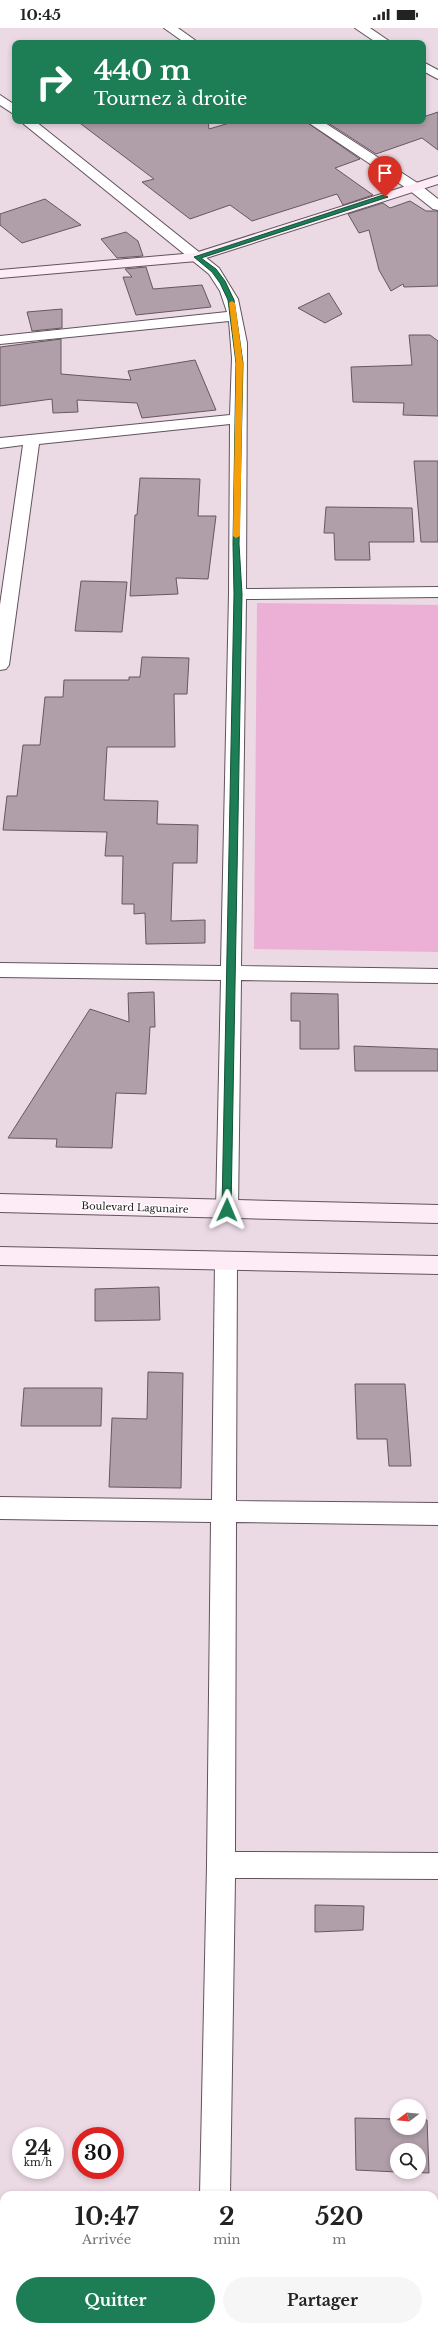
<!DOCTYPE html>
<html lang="fr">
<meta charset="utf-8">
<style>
body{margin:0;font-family:"Libre Baskerville",serif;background:#f6f6f6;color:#222;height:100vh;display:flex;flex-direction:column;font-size:15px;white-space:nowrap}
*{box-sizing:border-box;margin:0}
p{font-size:13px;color:#767676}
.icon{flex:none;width:22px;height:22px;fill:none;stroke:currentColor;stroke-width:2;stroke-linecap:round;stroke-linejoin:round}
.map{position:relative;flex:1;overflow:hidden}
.panel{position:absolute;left:0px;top:2163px;width:438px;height:140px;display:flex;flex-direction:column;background:#fff;border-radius:12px 12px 0 0;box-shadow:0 2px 6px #0003}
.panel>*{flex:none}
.hud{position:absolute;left:12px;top:12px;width:414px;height:84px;border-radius:8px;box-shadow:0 2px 6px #0003;background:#1d7e56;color:#fff;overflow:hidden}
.needle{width:26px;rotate:254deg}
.buttons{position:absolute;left:390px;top:2071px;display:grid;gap:8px}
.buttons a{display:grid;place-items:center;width:36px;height:36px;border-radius:50%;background:#fff;box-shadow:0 2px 6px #0003;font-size:20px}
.speed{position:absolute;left:12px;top:2099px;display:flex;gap:8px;font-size:20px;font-weight:700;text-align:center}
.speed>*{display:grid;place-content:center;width:52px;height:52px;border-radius:50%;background:#fff;box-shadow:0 2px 6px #0003;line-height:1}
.speed small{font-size:10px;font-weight:400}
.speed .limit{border:6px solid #d22;background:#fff;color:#111}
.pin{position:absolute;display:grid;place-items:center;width:34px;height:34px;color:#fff;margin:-41px -17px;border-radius:50% 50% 50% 0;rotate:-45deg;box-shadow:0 0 4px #0007}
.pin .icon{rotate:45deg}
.me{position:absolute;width:44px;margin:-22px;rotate:1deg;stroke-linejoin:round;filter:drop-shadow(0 0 3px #0008)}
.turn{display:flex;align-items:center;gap:14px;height:84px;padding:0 16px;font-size:18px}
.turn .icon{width:52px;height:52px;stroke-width:2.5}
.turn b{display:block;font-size:28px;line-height:34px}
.eta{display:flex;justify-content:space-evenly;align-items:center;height:68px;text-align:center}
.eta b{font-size:24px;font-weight:800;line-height:28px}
.action{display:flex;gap:8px;margin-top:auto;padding:8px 16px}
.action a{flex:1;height:46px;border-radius:24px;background:#1d7e56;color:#fff;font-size:16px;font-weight:800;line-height:46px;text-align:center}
.action a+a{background:#f6f6f6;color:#222}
.status{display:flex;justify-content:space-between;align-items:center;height:28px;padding:0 20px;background:#fff;direction:ltr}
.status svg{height:11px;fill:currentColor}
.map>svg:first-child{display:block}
.green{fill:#ecb0d6}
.building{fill:#b09ea9;stroke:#675761}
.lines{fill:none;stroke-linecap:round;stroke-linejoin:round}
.street-casing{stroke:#62535c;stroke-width:2}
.secondary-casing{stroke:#62535c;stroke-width:2}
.street{fill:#fff;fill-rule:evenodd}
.secondary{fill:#fdebf6;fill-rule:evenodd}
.route{fill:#1d7e56;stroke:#135238}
.slow{fill:#f59e0b}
.labels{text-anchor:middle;stroke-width:3;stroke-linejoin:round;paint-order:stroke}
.street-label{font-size:10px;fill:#201a1e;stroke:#fff}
</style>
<div class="status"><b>10:45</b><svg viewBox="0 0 49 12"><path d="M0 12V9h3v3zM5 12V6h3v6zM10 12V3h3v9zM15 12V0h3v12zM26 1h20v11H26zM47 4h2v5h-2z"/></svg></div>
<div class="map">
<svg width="438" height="2303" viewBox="0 0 438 2303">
<rect width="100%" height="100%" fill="#ebd9e4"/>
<path class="green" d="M257,575l181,2v347l-184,-3z"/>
<path class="building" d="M438,84v38l-16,-12 -46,16 -51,-33h98v-4z
M77,93h131l1,8 27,-8h69l55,38 -25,9 38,27 -30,10 -6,-11 -85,27 -22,-16 -40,14 -48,-37 12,-3z
M45,171l36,26 -59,18 -22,-18v-11z
M410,173l16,10h12v75l-34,1 -1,-3 -12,7 -12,-21 -10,-40 -10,3 -11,-19 35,-11 7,5z
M126,204l12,9 5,15 -26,2 -16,-19z
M146,239l7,22 49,-4 9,22 -75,8 -13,-38h9l-7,-8z
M329,265l13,21 -17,9 -27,-15z
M62,281v19l-30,3 -5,-19z
M409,307h21l8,6v75l-35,-1 1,-12 -51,-1 -2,-35 61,-2z
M61,311v35l70,6 -3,-9 67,-11 21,50 -74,8 -5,-15 -60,-3 1,12 -25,1 -1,-14 -52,7v-59z
M414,433h24v81h-17z
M140,450l60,1 -2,37h18l-8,63 -32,-1 2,16 -48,2 5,-81h2z
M326,479l86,1 2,34h-45l1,18h-35l-1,-27h-10z
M81,553l46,1 -5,50 -47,-1z
M142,629l47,1 -2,36h-13l1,53h-68l-3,53 54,1 -1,23 41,1 -1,38h-24l-2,58 34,-1v23l-59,1 -1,-31 -11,1v-10h-12l1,-48h-18l2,-24 -104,-2 4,-34h10l6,-51h17l5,-48h18l1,-17h65v-3h11z
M154,964l1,35h-5l-4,67 -30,-1 -4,55 -56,-1 1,-8 -49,-1 82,-129 39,13 -1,-29z
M291,965l47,1 1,55h-39v-28h-9z
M354,1018l84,3v22h-83z
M159,1259l1,33 -65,1v-32z
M148,1344l35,1 -2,115 -72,-1 3,-69 35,1z
M355,1356h50l6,82h-22l-2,-27h-30z
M24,1360h78l-1,38h-80z
M315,1877l49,1 -1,24 -48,2z
M355,2090l42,1v9h22v-9l8,1 2,53 -20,-1h10v-22h-22v22l-41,-2z"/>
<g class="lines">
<defs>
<path id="street" d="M164,0h14l21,15h-14z
M355,0h15l22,15h-15z
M423,34l15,8v9l-15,-8z
M0,67l15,10v10l-15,-10z
M20,93h15l184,147 19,31 9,44 -1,246 192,-2v10l-192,2 -5,367 197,3v14l-197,-3 -3,230 -3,6 -8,3 -8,-3 -3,-6 5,-230 -221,-3v-14l221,3 8,-372 1,-170 -191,20 -30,221 -3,4 -6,1v-65l23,-160 -23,3v-10l230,-23 2,-57 -3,-37 -229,23v-8l227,-24 -7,-21 -11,-17z
M306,93h16l97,63 19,15v11l-5,-1 -24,-19z
M226,1224l8,3 3,6 -1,240 202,2v22l-202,-3 -1,330 203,1v26l-203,-1 -5,317h-30l7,-330 4,-343 -211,-3v-22l212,3 3,-239 3,-6z
M197,2299h32v4h-32z"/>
<path id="secondary" d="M438,148v8l-241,77 -197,17v-8l195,-17z
M0,1166l438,11v18l-438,-11z
M0,1219l438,9v18l-438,-9z"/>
</defs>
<use href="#street" class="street-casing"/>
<use href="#secondary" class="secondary-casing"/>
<use href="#street" class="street"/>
<use href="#secondary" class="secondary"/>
</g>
<path class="route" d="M383,167l5,2 -187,61 15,11 9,12 9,19 9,63 -4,181 3,50 -11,616 -4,3 -5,-3 12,-616 -1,-50 3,-181 -8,-63 -8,-17 -8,-11 -18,-15z"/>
<path class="slow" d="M232,273l3,2 8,60 -3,173 -4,2 -3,-2 3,-173 -7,-60z"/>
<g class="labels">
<g class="street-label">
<text transform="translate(135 1179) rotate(2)" y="4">Boulevard Lagunaire</text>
</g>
</g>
</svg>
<div class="buttons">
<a><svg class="needle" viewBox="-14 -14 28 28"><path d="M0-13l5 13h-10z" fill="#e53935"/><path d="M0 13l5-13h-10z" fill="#767676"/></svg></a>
<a><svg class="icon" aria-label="search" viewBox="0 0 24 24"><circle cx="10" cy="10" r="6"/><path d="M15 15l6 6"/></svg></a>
</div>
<div class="speed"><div>24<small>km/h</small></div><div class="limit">30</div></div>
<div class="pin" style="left:385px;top:169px;background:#d93025"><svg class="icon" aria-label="arrive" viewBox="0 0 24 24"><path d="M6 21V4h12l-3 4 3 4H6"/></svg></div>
<svg class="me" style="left:227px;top:1182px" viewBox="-20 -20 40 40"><path d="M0-17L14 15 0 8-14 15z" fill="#1d7e56" stroke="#fff" stroke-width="4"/></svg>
<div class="hud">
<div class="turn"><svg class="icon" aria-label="right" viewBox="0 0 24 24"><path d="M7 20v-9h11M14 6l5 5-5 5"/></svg><div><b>440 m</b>Tournez à droite</div></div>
</div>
<section class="panel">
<div class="eta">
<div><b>10:47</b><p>Arrivée</p></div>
<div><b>2</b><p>min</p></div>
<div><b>520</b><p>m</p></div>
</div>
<div class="action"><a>Quitter</a><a>Partager</a></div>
</section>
</div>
